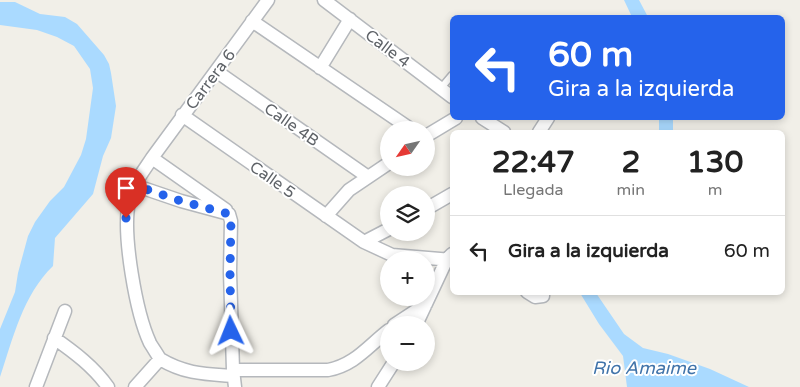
<!DOCTYPE html>
<html lang="es">
<meta charset="utf-8">
<style>
body{margin:0;font-family:"Varela Round",sans-serif;background:#f6f6f6;color:#222;height:100vh;display:flex;flex-direction:column;font-size:19px;white-space:nowrap}
*{box-sizing:border-box;margin:0}
p{font-size:16px;color:#767676}
.icon{flex:none;width:28px;height:28px;fill:none;stroke:currentColor;stroke-width:2;stroke-linecap:round;stroke-linejoin:round}
.map{position:relative;flex:1;overflow:hidden}
.drawer{position:absolute;left:450px;top:130px;width:335px;height:165px;display:flex;flex-direction:column;background:#fff;border-radius:8px;box-shadow:0 2px 8px #0003}
.drawer>*{flex:none}
.top-card{position:absolute;left:450px;top:15px;width:335px;height:105px;border-radius:8px;box-shadow:0 2px 8px #0003;background:#2563eb;color:#fff;overflow:hidden}
.needle{width:32px;rotate:236deg}
.fabs{position:absolute;left:380px;top:121px;display:grid;gap:10px}
.fabs a{display:grid;place-items:center;width:55px;height:55px;border-radius:50%;background:#fff;box-shadow:0 2px 8px #0003;font-size:25px}
.pin{position:absolute;display:grid;place-items:center;width:42px;height:42px;color:#fff;margin:-51px -21px;border-radius:50% 50% 50% 0;rotate:-45deg;box-shadow:0 0 5px #0007}
.pin .icon{rotate:45deg}
.me{position:absolute;width:55px;margin:-28px;rotate:358deg;stroke-linejoin:round;filter:drop-shadow(0 0 4px #0008)}
.turn{display:flex;align-items:center;gap:18px;height:105px;padding:0 15px;font-size:22px}
.turn .icon{width:65px;height:65px;stroke-width:2.5}
.turn b{display:block;font-size:35px;line-height:42px}
.eta{display:flex;justify-content:space-evenly;align-items:center;height:85px;text-align:center}
.eta b{font-size:30px;font-weight:700;line-height:35px}
ul{padding:0;list-style:none}
li{display:flex;align-items:center;gap:15px;height:70px;padding:0 15px;border-top:1px solid #e0e0e0}
li div{flex:1}
li b{display:block;font-size:19px}
li em{font-style:normal}
.map>svg:first-child{display:block}
.water{fill:#aadaff}
.lines{fill:none;stroke-linecap:round;stroke-linejoin:round}
.lane-casing{stroke:#b5b8bc;stroke-width:9}
.street-casing{stroke:#b5b8bc;stroke-width:15}
.lane{stroke:#fff;stroke-width:6}
.street{stroke:#fff;stroke-width:12}
.route{stroke:#2563eb;stroke-width:9;stroke-dasharray:0 16.2}
.labels{text-anchor:middle;stroke-width:4;stroke-linejoin:round;paint-order:stroke}
.street-label{font-size:16px;fill:#5f6368;stroke:#fff}
.water-label{font-size:18px;font-style:italic;fill:#4174aa;stroke:#fff}
</style>
<div class="map">
<svg width="800" height="387" viewBox="0 0 800 387">
<rect width="100%" height="100%" fill="#f1efe8"/>
<path class="water" d="M624,0h15l9,17h-16z
M0,2h15l25,12 25,3 12,7 27,31 5,9 2,9 5,33 -5,32 -8,18 -10,38 -38,44 -2,28c-30,29 -40,72 -53,111v-48l15,-37 3,-19 10,-37 7,-14 15,-21 14,-14 17,-32 5,-16 7,-51 -3,-19 -16,-23 -17,-9 -20,-7 -37,-5z
M659,118h14v14h-14z
M580,293h16l28,41 19,14 25,6 42,15 39,18h-122l-4,-31 -24,-32z"/>
<g class="lines">
<defs>
<path id="lane" d="M441,88l11,-13"/>
<path id="street" d="M324,0l128,97
M252,21l160,109
M320,68l30,-49
M216,71l152,106
M182,115l182,127 28,13 60,5
M482,118l22,14
M539,132l9,-14
M426,136l30,-18
M152,158l74,52
M134,185l47,16 48,13
M426,209l26,-15
M229,214l2,7 -1,51 3,98 2,17
M326,216l23,-26 40,-27
M364,242l25,-13
M527,292l8,5 8,-1v-4
M394,325l32,-21
M416,325l31,-66 5,-5
M54,338c20,14 40,29 54,49
M160,359c25,15 45,15 73,17
M233,370h95c27,-5 40,-24 61,-40
M36,387l29,-76
M135,387l25,-28c-3,-5 -7,-11 -10,-16 -14,-30 -28,-109 -21,-141 3,-17 14,-30 23,-44l116,-158
M378,387l16,-25"/>
</defs>
<use href="#lane" class="lane-casing"/>
<use href="#street" class="street-casing"/>
<use href="#lane" class="lane"/>
<use href="#street" class="street"/>
</g>
<g class="lines">
<path class="route" d="M126,218l3,-18 5,-15 47,16 48,13 2,7 -1,51 1,59"/>
</g>
<g class="labels">
<g class="street-label">
<text transform="translate(388 48) rotate(37)" y="6">Calle 4</text>
<text transform="translate(210 79) rotate(-53)" y="6">Carrera 6</text>
<text transform="translate(292 124) rotate(35)" y="6">Calle 4B</text>
<text transform="translate(273 179) rotate(35)" y="6">Calle 5</text>
</g>
<g class="water-label">
<text x="644" y="374">Rio Amaime</text>
</g>
</g>
</svg>
<div class="fabs">
<a><svg class="needle" viewBox="-14 -14 28 28"><path d="M0-13l5 13h-10z" fill="#e53935"/><path d="M0 13l5-13h-10z" fill="#767676"/></svg></a>
<a><svg class="icon" aria-label="layers" viewBox="0 0 24 24"><path d="M12 4l9 5-9 5-9-5zM3 14l9 5 9-5"/></svg></a>
<a>+</a>
<a>−</a>
</div>
<div class="pin" style="left:126px;top:218px;background:#d93025"><svg class="icon" aria-label="arrive" viewBox="0 0 24 24"><path d="M6 21V4h12l-3 4 3 4H6"/></svg></div>
<svg class="me" style="left:231px;top:331px" viewBox="-20 -20 40 40"><path d="M0-17L14 15 0 8-14 15z" fill="#2563eb" stroke="#fff" stroke-width="4"/></svg>
<div class="top-card">
<div class="turn"><svg class="icon" aria-label="left" viewBox="0 0 24 24"><path d="M17 20v-9H6M10 6l-5 5 5 5"/></svg><div><b>60 m</b>Gira a la izquierda</div></div>
</div>
<section class="drawer">
<div class="eta">
<div><b>22:47</b><p>Llegada</p></div>
<div><b>2</b><p>min</p></div>
<div><b>130</b><p>m</p></div>
</div>
<ul>
<li><svg class="icon" aria-label="left" viewBox="0 0 24 24"><path d="M17 20v-9H6M10 6l-5 5 5 5"/></svg><div><b>Gira a la izquierda</b></div><em>60 m</em></li>
</ul>
</section>
</div>
